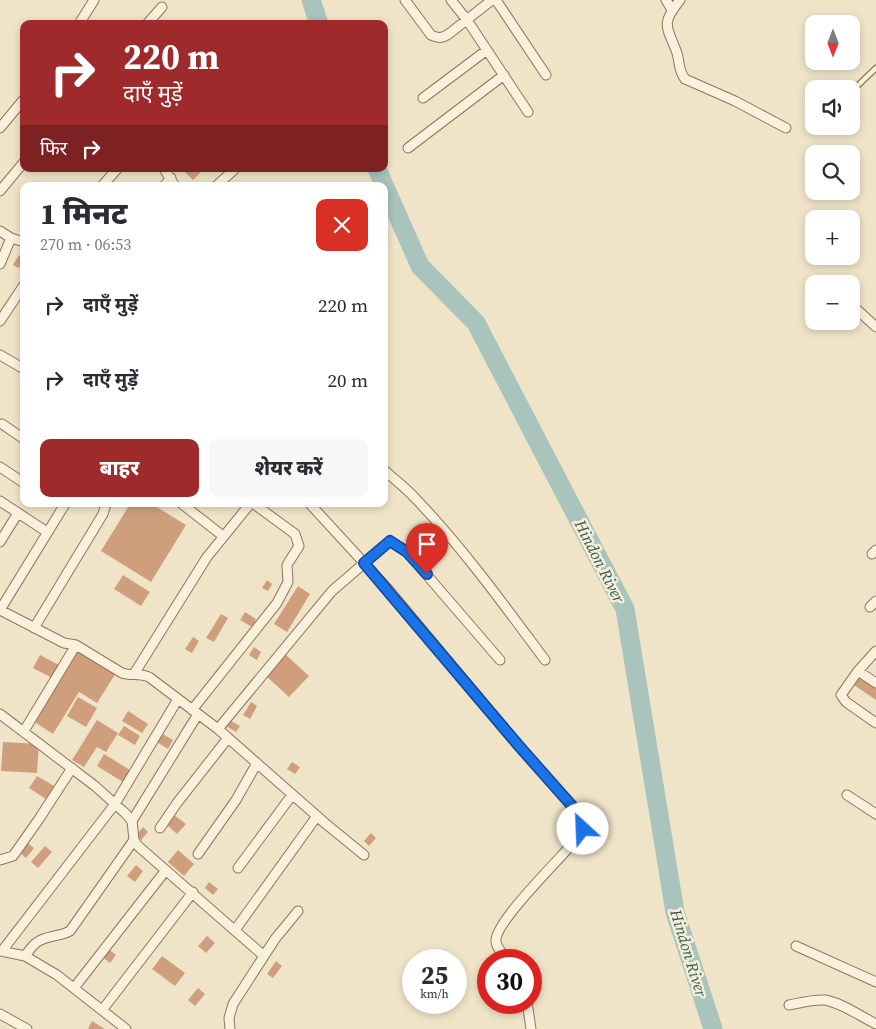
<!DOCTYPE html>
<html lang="hi">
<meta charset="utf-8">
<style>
body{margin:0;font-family:"Source Serif 4","Noto Sans Devanagari",serif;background:#f7f7f7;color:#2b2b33;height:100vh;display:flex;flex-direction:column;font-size:19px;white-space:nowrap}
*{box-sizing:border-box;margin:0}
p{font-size:16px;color:#7c7c81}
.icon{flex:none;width:28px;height:28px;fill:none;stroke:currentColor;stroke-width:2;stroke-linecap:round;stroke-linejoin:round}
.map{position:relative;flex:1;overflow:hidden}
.side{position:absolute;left:20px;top:182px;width:368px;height:325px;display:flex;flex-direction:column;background:#fff;border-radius:10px;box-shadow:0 2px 8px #0003}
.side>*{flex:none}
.hud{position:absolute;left:20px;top:20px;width:368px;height:152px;border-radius:10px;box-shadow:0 2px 8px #0003;background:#9e2a2b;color:#fff;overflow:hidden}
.needle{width:32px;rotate:180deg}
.fabs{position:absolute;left:805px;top:15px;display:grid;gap:10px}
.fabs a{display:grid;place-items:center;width:55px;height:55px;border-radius:10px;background:#fff;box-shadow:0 2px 8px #0003;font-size:25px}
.speed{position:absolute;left:402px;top:949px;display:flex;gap:10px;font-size:25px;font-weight:700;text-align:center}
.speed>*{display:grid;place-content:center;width:65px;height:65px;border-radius:50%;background:#fff;box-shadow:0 2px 8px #0003;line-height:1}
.speed small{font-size:12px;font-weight:400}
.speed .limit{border:8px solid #d22;background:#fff;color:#111}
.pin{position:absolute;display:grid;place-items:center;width:42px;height:42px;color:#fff;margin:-51px -21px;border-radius:50% 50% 50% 0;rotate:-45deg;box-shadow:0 0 5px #0007}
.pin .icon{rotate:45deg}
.me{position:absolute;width:55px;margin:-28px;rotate:335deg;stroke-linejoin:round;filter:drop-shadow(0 0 4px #0008)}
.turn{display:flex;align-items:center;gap:18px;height:105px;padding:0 20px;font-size:22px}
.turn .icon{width:65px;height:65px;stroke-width:2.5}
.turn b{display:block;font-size:35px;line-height:42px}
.then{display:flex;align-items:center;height:48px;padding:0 20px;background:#0003;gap:10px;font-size:19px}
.round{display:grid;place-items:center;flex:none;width:52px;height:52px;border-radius:10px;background:#f7f7f7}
.summary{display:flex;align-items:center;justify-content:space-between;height:85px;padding:0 20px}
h1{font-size:30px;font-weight:800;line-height:38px}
.primary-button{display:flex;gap:10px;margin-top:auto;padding:10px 20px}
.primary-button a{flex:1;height:58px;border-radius:10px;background:#9e2a2b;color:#fff;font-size:20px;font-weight:800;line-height:58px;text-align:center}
.primary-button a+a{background:#f7f7f7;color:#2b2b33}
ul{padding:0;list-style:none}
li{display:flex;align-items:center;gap:15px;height:75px;padding:0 20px}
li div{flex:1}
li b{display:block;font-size:19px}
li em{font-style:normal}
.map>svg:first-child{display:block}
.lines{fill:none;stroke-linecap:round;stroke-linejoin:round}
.river{stroke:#a9c4bc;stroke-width:19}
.building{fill:#cf9f7d}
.lane-casing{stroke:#8d765c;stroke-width:7}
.street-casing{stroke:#8d765c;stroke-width:11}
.lane{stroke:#faf1dc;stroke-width:4.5}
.street{stroke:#faf1dc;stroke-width:9}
.route-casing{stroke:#114b97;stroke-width:12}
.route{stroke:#1a73e8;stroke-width:9}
.labels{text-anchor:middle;stroke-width:5;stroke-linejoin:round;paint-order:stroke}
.water-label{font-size:16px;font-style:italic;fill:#2f5d5a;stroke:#f7eed8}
</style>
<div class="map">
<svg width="876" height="1029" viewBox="0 0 876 1029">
<rect width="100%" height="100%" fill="#f0e4c8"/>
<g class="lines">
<path class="river" d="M311,0l8,24
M377,169l43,97 56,57 149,286 50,303 38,117"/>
</g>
<path class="building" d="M185,169h19l-11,11 -10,-10z
M19,255l5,4 -5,9 -6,-3z
M130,504h22l34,21 -35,57 -50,-31z
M123,575l27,17 -9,14 -27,-17z
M267,580l5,4 -4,7 -6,-3z
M298,586l12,8 -23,38 -13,-8z
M245,612l11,7 -4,8 -12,-7z
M221,614l7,4 -14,24 -8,-4z
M193,637l6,4 -7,12 -7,-4z
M254,647l7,5 -4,8 -8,-5z
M77,649l39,24 -19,30 -18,-11 -26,42 -20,-13z
M285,654l24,22 -20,21 -24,-22z
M40,655l21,11 -7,13 -21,-11z
M861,674l15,10v16l-22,-15z
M78,697l19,11 -11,19 -19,-11z
M251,702l6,4 -7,13 -7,-4z
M128,711l20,13 -6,9 -20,-12z
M97,720l21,13 -12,19 -9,-5 -13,20 -12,-7z
M229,720l11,6 -4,6 -10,-6z
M124,726l16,10 -5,9 -17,-10z
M161,733l12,7 -5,9 -13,-8z
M3,742l36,2 -2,29 -36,-2z
M104,754l26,16 -7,12 -26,-16z
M292,762l8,5 -5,7 -8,-5z
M37,776l17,10 -8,13 -17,-11z
M174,815l12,9 -9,10 -11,-10z
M143,827l5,5 -7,8 -5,-5z
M371,833l5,5 -7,8 -5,-5z
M26,842l8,6 -8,10 -8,-7z
M45,846l7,6 -14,16 -7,-6z
M178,850l16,14 -10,12 -16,-14z
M136,865l7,6 -8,11 -8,-6z
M209,882l9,7 -5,6 -8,-7z
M207,936l8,7 -9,10 -8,-7z
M107,948l9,7 -6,8 -9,-7z
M162,956l23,17 -10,13 -23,-17z
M276,961l6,5 -9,12 -6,-4z
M198,988l7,6 -10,12 -7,-6z
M92,1021l13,8h-17z"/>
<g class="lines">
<defs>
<path id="lane" d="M851,92l25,-24"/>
<path id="street" d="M405,0l26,35c8,4 12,3 19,-2l42,-33
M451,0l16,20 61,92
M496,0l50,75
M666,0l6,10
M680,0c-20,25 -13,26 -3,53 3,10 1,17 8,26l50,22 51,27
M79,24l15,-24
M147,24l15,-17
M423,98l64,-48
M0,128l24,-29
M408,148l96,-73
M164,169l11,17
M102,186l15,-17
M164,186l7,-8
M216,186l19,-17
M0,191l24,-29
M0,231l11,7 13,4
M0,264l11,-26
M851,304l25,23
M0,321l24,-36
M0,355l24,14
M2,424l22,15
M0,467l24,16
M384,470c10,9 22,18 31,28 48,50 89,107 130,162
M0,501l47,31
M65,504l-65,106 64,33 12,2 46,28c9,3 17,0 27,4l69,52 108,95 38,31
M182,504l41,32
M310,504l78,85 131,157 62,70 2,6 -1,11c-15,19 -88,89 -86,108 0,7 8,14 12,19
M0,542l18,-29
M872,554l4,-4
M870,607l6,-6
M34,628l69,-114 3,-10
M876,651l-18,20 -17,24 5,7 30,21
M858,671l18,12
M134,674l73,-117 43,-53
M192,710l85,-107 11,-21 -1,-17 12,-19 -4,-12 -41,-30
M0,714l95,72 30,27 7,8 2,19 4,6 126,110
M218,729l114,-138 58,-50 17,11 93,108
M24,731l52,-86
M847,795l29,19
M132,821l66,-107
M160,828l17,-25 51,-65
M198,854l38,-54 21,-37
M0,860l13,-4 26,-37 33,-51
M238,868l54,-73
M235,930l82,-114
M796,946l80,36
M0,951l25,5 32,19 69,54
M2,951l113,-147 63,-105
M25,956c3,-4 7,-10 11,-13 9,-8 24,-6 34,-12l64,-91
M74,988l92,-118
M527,1002l4,27
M789,1005c11,-2 24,-6 36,-5 17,3 35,16 51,24
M103,1009l90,-117
M0,1014l27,15
M230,1029l-1,-11 4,-14 42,-65 23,-28"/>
</defs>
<use href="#lane" class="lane-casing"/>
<use href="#street" class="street-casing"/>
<use href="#lane" class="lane"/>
<use href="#street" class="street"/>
</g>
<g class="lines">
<defs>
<path id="route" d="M427,574l-20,-22 -17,-11 -26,22 155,183 62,70 2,13"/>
</defs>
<use href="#route" class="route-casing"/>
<use href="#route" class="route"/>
</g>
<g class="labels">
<g class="water-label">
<text transform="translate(600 561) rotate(63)" y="6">Hindon River</text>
<text transform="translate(689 953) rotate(73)" y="6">Hindon River</text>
</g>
</g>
</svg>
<div class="fabs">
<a><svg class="needle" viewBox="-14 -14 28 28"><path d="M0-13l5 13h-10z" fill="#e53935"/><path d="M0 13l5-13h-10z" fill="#7c7c81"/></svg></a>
<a><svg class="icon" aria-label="sound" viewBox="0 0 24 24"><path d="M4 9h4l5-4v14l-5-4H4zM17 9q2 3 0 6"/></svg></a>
<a><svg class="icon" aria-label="search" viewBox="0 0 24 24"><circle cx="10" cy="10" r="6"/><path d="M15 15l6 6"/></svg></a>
<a>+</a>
<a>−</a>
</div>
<div class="speed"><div>25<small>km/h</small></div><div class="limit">30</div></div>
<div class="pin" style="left:427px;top:574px;background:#d93025"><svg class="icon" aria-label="arrive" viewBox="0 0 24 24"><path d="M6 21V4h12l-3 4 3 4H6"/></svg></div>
<svg class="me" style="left:583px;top:829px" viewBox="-20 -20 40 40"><circle r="19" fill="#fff"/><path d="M0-13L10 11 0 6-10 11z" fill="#1a73e8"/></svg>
<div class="hud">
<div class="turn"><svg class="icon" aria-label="right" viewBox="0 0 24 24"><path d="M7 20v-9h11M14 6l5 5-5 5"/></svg><div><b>220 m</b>दाएँ मुड़ें</div></div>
<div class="then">फिर<svg class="icon" aria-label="right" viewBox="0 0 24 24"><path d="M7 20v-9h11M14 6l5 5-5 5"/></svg></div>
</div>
<section class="side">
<div class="summary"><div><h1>1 मिनट</h1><p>270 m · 06:53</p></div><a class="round" style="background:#d93025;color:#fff"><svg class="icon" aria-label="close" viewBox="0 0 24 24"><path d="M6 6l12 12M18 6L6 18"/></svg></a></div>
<ul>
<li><svg class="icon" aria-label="right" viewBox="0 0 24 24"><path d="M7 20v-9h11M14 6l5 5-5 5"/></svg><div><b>दाएँ मुड़ें</b></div><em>220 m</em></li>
<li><svg class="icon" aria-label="right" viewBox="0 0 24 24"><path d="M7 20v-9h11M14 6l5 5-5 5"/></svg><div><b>दाएँ मुड़ें</b></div><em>20 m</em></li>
</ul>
<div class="primary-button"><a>बाहर</a><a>शेयर करें</a></div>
</section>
</div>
